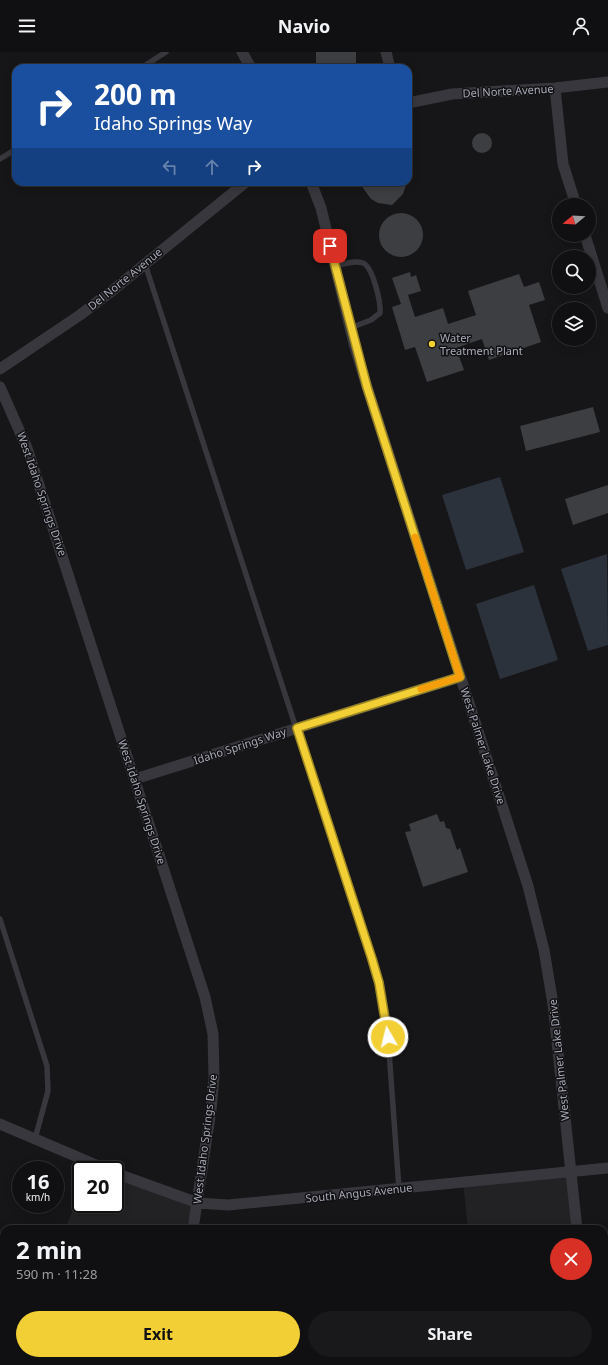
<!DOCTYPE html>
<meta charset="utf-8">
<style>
body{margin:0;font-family:"Noto Sans",sans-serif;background:#19191b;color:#f1f3f6;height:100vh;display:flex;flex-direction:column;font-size:15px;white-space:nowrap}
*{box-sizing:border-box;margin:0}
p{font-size:13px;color:#9c9d9f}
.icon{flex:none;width:22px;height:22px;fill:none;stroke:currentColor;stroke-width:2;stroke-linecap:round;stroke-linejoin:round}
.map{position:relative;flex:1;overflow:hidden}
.side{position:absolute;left:0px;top:1173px;width:608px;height:140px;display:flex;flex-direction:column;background:#101012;border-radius:12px 12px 0 0;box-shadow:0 2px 10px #0003,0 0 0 1px #303032}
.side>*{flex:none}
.banner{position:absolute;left:12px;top:12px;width:400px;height:122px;border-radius:12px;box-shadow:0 2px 10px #0003,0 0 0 1px #303032;background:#1a4fa0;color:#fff;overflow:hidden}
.needle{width:26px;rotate:252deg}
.fabs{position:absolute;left:552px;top:146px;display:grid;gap:8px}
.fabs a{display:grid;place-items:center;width:44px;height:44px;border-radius:50%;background:#101012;box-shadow:0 2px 10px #0003,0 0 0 1px #303032;font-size:20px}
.speed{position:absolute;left:12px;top:1109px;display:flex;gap:8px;font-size:20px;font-weight:700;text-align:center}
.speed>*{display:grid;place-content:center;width:52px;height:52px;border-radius:50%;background:#101012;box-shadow:0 2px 10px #0003,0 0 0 1px #303032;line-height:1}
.speed small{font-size:10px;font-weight:400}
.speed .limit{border:2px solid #111;border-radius:6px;background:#fff;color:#111}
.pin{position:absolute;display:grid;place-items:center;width:34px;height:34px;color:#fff;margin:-17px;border-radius:8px;box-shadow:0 2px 6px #0006}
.me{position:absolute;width:44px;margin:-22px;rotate:352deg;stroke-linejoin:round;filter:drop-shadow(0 0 3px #0008)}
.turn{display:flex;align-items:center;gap:14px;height:84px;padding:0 16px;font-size:18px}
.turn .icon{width:52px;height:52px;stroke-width:2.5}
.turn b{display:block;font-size:28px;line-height:34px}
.lanes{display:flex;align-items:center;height:38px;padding:0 16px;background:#0003;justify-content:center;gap:20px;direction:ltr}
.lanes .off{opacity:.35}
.round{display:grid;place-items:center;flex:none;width:42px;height:42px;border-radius:21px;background:#19191b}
.head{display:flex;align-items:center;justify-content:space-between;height:68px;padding:0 16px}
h1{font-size:24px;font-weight:700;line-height:30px}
.primary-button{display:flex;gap:8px;margin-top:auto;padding:8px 16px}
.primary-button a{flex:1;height:46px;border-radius:24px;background:#f1cf35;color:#111;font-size:16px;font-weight:700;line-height:46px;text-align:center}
.primary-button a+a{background:#19191b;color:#f1f3f6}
header{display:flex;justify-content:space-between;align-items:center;height:52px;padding:0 16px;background:#101012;font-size:18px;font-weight:700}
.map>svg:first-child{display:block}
.built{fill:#222225}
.water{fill:#2c323c}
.building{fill:#3d3e42}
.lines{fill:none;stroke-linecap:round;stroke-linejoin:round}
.service{stroke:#37373d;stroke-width:5.5}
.minor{stroke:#37373d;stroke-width:11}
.route-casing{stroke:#9d8722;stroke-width:10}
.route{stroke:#f1cf35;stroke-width:7}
.slow{stroke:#f59e0b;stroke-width:7}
.poi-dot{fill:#f1cf35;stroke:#111113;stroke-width:1.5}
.labels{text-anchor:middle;stroke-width:3;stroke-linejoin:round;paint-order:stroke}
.street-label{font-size:11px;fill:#a8aab8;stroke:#111113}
.poi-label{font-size:11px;fill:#a8aab8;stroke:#111113;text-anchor:start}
</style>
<header><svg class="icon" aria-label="menu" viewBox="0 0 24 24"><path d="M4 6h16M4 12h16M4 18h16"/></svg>Navio<svg class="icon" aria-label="person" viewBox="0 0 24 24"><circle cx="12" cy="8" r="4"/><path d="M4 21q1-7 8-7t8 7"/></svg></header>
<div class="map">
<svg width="608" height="1313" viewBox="0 0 608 1313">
<rect width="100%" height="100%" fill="#161618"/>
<path class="built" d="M570,1120l7,57h-109l-5,-47z
M115,1121l83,30 -5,26h-128l16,-39v14h34z
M0,1264l4,2v43h167v4h-171z
M445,1309h146v4h-185z"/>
<path class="water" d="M500,425l24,75 -58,18 -24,-75z
M607,502l1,91 -20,6 -27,-82z
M534,533l24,75 -58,19 -24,-75z"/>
<path class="building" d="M316,0h40v16h-40z
M472 91a10 10 0 1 1 20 0a10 10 0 1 1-20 0Z
M362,130h45l-4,12 -11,11 -14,-2 -7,-4 -8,-11z
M379 183a22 22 0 1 1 44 0a22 22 0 1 1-44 0Z
M410,220l1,5 5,-2 5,16 -13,4 7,22 28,-9 5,16 28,-9 -8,-24 51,-17 5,13 15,-5 6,18 -16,5 12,37 -52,18 -7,-21 -26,9 8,22 -37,12 -12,-35 -10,3 -13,-43 9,-3 -9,-26z
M593,355l7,25 -74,19 -6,-25z
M608,433v28l-35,12 -8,-26z
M437,762l3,8 4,-1 2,7 4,1 7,21 3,-2 8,24 -45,15 -18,-55 6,-1 -2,-7z"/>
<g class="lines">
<path class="service" d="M141,16l25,-16
M0,107l16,-10
M145,212l234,719 9,54 11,152
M335,214c9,-2 20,-6 28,-3 10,4 18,40 17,50l-9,7 -21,8
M0,867l47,147 1,25 -13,48
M0,1264l4,2
M102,1309l12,4
M456,1309v4
M27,1313l2,-4
M406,1313l39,-4"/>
<path class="minor" d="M242,0l9,16
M386,0l4,16
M555,36l8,76 13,41
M408,51l44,-9 103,-6 53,-6
M311,130l10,26 33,136 13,43 161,499 16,64 9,54 24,225
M585,183l23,73
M0,317l80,-54 33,-25 133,-108
M0,335l27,61 178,549 8,37 1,43 -3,33 -18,119
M135,727l325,-102
M0,1072l108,46
M115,1121l83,30 30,2 380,-37
M591,1309v4
M171,1313v-4"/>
</g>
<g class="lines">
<defs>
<path id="route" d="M330,194l37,141 93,290 -163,51 75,231 7,24 9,54"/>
</defs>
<use href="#route" class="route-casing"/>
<use href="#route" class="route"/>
<path class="slow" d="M415,485l45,140 -39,12"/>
</g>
<circle class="poi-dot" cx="432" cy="292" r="4"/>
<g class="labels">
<g class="street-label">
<text transform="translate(508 39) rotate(-3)" y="4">Del Norte Avenue</text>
<text transform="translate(125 227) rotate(-39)" y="4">Del Norte Avenue</text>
<text transform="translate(42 442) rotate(71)" y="4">West Idaho Springs Drive</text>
<text transform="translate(240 694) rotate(-18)" y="4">Idaho Springs Way</text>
<text transform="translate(483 694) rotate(72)" y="4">West Palmer Lake Drive</text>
<text transform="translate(142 750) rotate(72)" y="4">West Idaho Springs Drive</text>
<text transform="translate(559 1008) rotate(-96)" y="4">West Palmer Lake Drive</text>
<text transform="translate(205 1087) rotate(-83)" y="4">West Idaho Springs Drive</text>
<text transform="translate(359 1141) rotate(-6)" y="4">South Angus Avenue</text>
</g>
<g class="poi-label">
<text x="440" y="290">Water<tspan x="440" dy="13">Treatment Plant</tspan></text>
</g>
</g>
</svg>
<div class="fabs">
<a><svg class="needle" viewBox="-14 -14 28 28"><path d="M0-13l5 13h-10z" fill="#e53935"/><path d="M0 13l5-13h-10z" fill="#9c9d9f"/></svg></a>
<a><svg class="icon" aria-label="search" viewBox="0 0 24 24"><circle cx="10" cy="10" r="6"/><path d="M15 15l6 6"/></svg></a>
<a><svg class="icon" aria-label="layers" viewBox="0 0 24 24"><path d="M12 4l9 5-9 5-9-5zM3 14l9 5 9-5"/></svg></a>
</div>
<div class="speed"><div>16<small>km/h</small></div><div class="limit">20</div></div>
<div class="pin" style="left:330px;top:194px;background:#d93025"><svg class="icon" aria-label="arrive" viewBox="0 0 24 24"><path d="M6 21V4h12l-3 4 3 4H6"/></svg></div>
<svg class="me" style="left:388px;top:985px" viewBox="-20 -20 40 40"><circle r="17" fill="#f1cf35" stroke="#fff" stroke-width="3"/><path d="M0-11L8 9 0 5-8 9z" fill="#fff"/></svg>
<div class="banner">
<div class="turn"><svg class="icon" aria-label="right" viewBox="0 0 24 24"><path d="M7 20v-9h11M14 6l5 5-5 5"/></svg><div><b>200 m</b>Idaho Springs Way</div></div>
<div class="lanes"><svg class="icon off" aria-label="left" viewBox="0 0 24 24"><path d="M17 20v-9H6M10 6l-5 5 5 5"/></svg><svg class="icon off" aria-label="ahead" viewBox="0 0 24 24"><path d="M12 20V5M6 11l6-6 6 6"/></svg><svg class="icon" aria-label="right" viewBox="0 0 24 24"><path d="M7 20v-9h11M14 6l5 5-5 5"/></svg></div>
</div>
<section class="side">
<div class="head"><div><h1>2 min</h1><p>590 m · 11:28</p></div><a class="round" style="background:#d93025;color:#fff"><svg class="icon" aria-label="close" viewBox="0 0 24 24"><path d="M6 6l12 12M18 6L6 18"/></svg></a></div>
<div class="primary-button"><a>Exit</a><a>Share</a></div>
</section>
</div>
